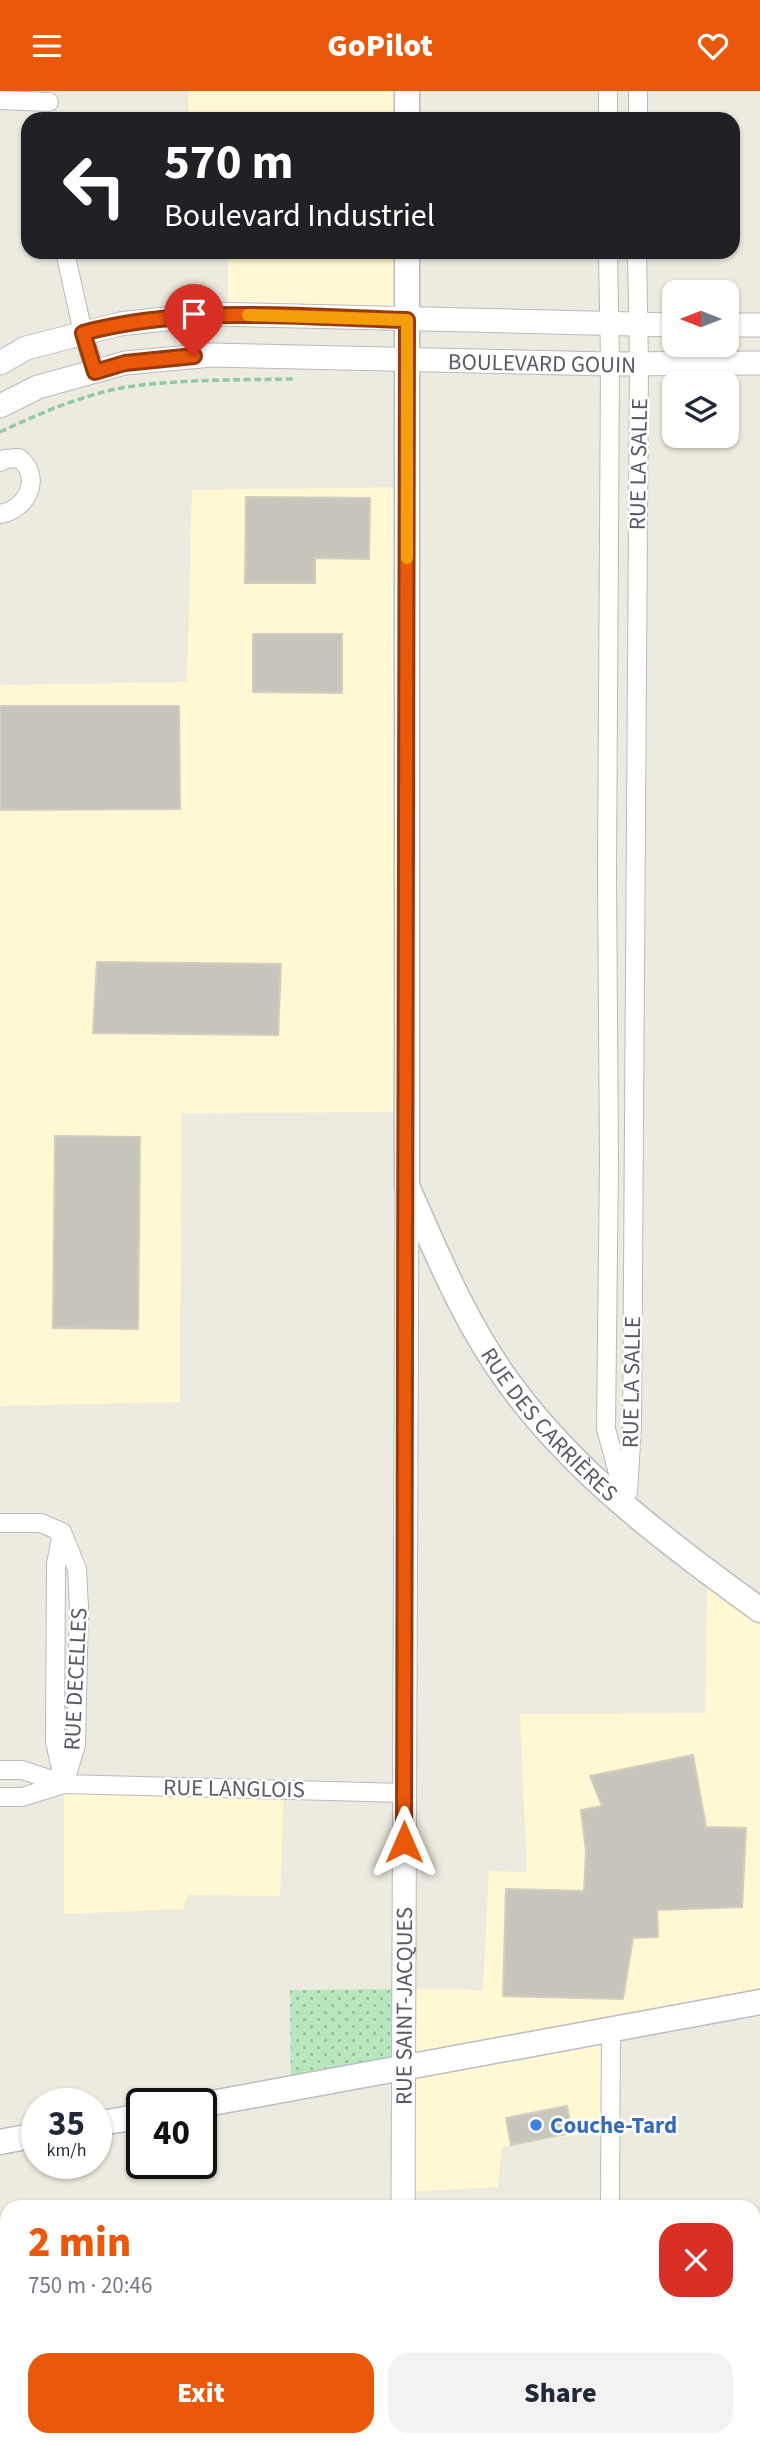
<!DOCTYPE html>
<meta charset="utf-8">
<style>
body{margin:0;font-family:"Source Sans 3",sans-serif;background:#f2f2f3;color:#1f2937;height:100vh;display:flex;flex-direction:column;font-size:26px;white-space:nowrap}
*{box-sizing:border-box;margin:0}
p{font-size:23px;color:#747a83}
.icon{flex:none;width:38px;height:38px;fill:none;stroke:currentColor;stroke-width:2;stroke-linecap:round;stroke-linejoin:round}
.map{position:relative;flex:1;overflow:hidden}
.sheet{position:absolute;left:0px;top:2109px;width:761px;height:247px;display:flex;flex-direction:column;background:#fff;border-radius:21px 21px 0 0;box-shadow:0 2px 5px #0004}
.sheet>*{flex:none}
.hud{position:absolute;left:21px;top:21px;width:719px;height:147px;border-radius:21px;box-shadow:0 2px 5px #0004;background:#202124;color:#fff;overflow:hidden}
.needle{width:46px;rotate:270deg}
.fabs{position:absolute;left:662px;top:189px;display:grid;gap:14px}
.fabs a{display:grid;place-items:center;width:77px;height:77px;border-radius:14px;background:#fff;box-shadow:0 2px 5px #0004;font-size:35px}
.speed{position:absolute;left:21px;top:1997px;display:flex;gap:14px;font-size:35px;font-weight:700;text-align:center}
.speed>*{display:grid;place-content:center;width:91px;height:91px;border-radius:50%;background:#fff;box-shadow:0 2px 5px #0004;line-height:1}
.speed small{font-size:18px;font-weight:400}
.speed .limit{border:4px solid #111;border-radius:10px;background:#fff;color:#111}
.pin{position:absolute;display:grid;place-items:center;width:60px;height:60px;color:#fff;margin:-72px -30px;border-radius:50% 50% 50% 0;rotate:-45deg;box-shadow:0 0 7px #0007}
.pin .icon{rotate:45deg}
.me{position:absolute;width:77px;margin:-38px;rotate:0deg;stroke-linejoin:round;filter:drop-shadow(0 0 5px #0008)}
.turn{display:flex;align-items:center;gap:24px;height:147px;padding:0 28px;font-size:32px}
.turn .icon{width:91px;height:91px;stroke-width:2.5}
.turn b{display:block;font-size:49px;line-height:60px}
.round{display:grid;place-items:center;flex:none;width:74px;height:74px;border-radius:21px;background:#f2f2f3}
.headline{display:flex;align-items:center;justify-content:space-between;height:119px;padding:0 28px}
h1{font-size:42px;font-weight:800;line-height:52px;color:#ea580c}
.cta{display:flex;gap:14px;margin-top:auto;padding:14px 28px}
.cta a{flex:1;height:80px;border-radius:21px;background:#ea580c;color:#fff;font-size:28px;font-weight:800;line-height:80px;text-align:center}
.cta a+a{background:#f2f2f3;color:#1f2937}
header{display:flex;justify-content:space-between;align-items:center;height:91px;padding:0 28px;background:#ea580c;color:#fff;font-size:32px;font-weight:800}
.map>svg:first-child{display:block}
.commercial{fill:#fff8d2}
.park{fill:url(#park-dots)}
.building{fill:#c8c5bd;stroke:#d2cdbe;stroke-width:2}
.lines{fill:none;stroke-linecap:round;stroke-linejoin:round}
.minor-casing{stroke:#b8bac0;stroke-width:20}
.tertiary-casing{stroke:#b8bac0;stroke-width:25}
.secondary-casing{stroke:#babdc5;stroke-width:27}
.path{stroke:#92c8a6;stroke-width:3.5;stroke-dasharray:7 3.5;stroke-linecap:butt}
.minor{stroke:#fff;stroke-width:18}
.tertiary{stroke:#fff;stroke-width:23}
.secondary{stroke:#fff;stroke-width:24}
.route-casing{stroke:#983908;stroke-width:18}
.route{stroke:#ea580c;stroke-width:12}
.slow{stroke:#f59e0b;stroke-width:12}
.shop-dot{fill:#3f7fe0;stroke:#fff;stroke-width:2.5}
.labels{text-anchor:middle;stroke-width:5;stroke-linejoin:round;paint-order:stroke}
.street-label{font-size:23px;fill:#585c62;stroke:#fff}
.shop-label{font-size:23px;font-weight:bold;fill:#366cbe;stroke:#fff;text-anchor:start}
</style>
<header><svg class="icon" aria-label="menu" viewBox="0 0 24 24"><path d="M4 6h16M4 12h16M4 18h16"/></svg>GoPilot<svg class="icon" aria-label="heart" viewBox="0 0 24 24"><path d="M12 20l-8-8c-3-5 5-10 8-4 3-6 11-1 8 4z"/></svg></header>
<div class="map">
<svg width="760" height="2354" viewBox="0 0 760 2354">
<defs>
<pattern id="park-dots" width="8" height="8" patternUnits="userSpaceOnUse" patternTransform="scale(1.75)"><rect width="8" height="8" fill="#b9e7bd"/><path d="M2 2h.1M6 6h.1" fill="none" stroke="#99be9d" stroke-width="1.8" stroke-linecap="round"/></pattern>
</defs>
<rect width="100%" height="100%" fill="#edebdf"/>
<path class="commercial" d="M188,0h219v28h-218z
M228,161h179v67l-179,-4z
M407,396v625l-226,1 -1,289 -180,4v-721l187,-3 5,-192z
M708,1480l52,39v392l-148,27 -1,100 -109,18 -4,40 -95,5 1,-203 79,1 6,-119 38,1 -7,-158 185,-1z
M64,1693l220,5 -4,107 -92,-1 -5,14 -119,5z"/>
<path class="park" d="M404,1898l-1,78 -112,21 -1,-98z"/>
<path class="building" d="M246,406l124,1 -1,61 -54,-1v25h-70z
M253,543h89v59l-89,-1z
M0,615h179l1,103 -180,1z
M97,871l184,2 -3,71 -185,-2z
M55,1045l85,1 -2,192 -85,-1z
M693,1664l13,72 40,1 -4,79 -85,3 1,27 -25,1 -10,61 -120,-3 3,-107 78,2 2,-39 -5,-42 21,-4 -12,-30z
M567,2015l5,27 -61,12 -5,-27z"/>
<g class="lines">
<defs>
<path id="minor" d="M0,9l49,2
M608,28v-28
M638,28v-28
M65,161l18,81 12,38
M608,161l2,112 -3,508 2,289 -3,268 21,77
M0,371l5,-3 14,-1c24,19 8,52 -19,56
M628,1401l4,-65 7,-1063 -2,-112
M0,1432h41l21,9
M62,1441l15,37 2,38 -3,138 -12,39
M62,1441l-6,32 -1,178 9,40
M0,1679h22l42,14
M0,1706h22l42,-13 340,9
M610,2116l1,-178
M102,2354v-6
M608,2354v-6"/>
<g id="tertiary">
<path d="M726,234h34"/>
<path d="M0,272l26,-15 94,-24 90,-10 464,11"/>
<path d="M0,315l38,-19 87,-24 87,-8 398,9 150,-1"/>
<path id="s1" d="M403,2116l4,-1021"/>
<path d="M402,2354v-6"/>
</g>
<g id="secondary">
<path d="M407,28v-28"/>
<path id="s2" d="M407,161v934c30,68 58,137 102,197 66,91 161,162 251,227"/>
<path d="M201,2014l559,-103"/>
<path d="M96,2033l46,-8"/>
<path d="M0,2051l37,-7"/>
</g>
</defs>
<use href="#minor" class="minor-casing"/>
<use href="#tertiary" class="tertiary-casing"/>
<use href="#secondary" class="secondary-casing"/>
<path class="path" d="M0,341c38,-18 80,-36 121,-44 54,-9 118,-8 172,-9"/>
<use href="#minor" class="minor"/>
<use href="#tertiary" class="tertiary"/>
<use href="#secondary" class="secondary"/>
</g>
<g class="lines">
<defs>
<path id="route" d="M194,265l-69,7 -30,9 -12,-39c105,-28 216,-16 324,-13l-3,1522"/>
</defs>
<use href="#route" class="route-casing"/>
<use href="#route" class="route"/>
<path class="slow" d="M248,224l159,5v238"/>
</g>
<circle class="shop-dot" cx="536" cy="2034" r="7"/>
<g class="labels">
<g class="street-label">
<text transform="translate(542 272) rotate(1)" y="8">BOULEVARD GOUIN</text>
<text transform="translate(638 373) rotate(-89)" y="8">RUE LA SALLE</text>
<text transform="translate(631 1291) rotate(-89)" y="8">RUE LA SALLE</text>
<text dy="8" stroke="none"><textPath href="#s2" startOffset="1214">RUE DES CARRIÈRES</textPath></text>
<text transform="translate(75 1588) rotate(-87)" y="8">RUE DECELLES</text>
<text transform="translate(234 1697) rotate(1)" y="8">RUE LANGLOIS</text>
<text dy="8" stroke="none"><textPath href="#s1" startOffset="201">RUE SAINT-JACQUES</textPath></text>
</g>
<g class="shop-label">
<text x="550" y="2042">Couche-Tard</text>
</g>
</g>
</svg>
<div class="fabs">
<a><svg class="needle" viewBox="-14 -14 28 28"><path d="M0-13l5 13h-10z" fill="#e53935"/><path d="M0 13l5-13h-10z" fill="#747a83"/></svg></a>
<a><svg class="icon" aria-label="layers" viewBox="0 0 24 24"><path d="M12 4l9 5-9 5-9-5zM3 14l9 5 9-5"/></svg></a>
</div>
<div class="speed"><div>35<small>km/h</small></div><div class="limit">40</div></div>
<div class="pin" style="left:194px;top:265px;background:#d93025"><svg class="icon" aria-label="arrive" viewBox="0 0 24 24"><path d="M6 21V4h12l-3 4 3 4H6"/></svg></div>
<svg class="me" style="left:404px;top:1751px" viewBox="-20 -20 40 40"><path d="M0-17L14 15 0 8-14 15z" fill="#ea580c" stroke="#fff" stroke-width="4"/></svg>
<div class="hud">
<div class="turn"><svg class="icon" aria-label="left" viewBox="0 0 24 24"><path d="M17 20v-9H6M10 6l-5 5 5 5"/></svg><div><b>570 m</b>Boulevard Industriel</div></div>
</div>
<section class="sheet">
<div class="headline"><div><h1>2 min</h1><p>750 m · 20:46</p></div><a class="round" style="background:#d93025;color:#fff"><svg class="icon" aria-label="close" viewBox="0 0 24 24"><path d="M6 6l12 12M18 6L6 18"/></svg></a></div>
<div class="cta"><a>Exit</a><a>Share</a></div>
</section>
</div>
